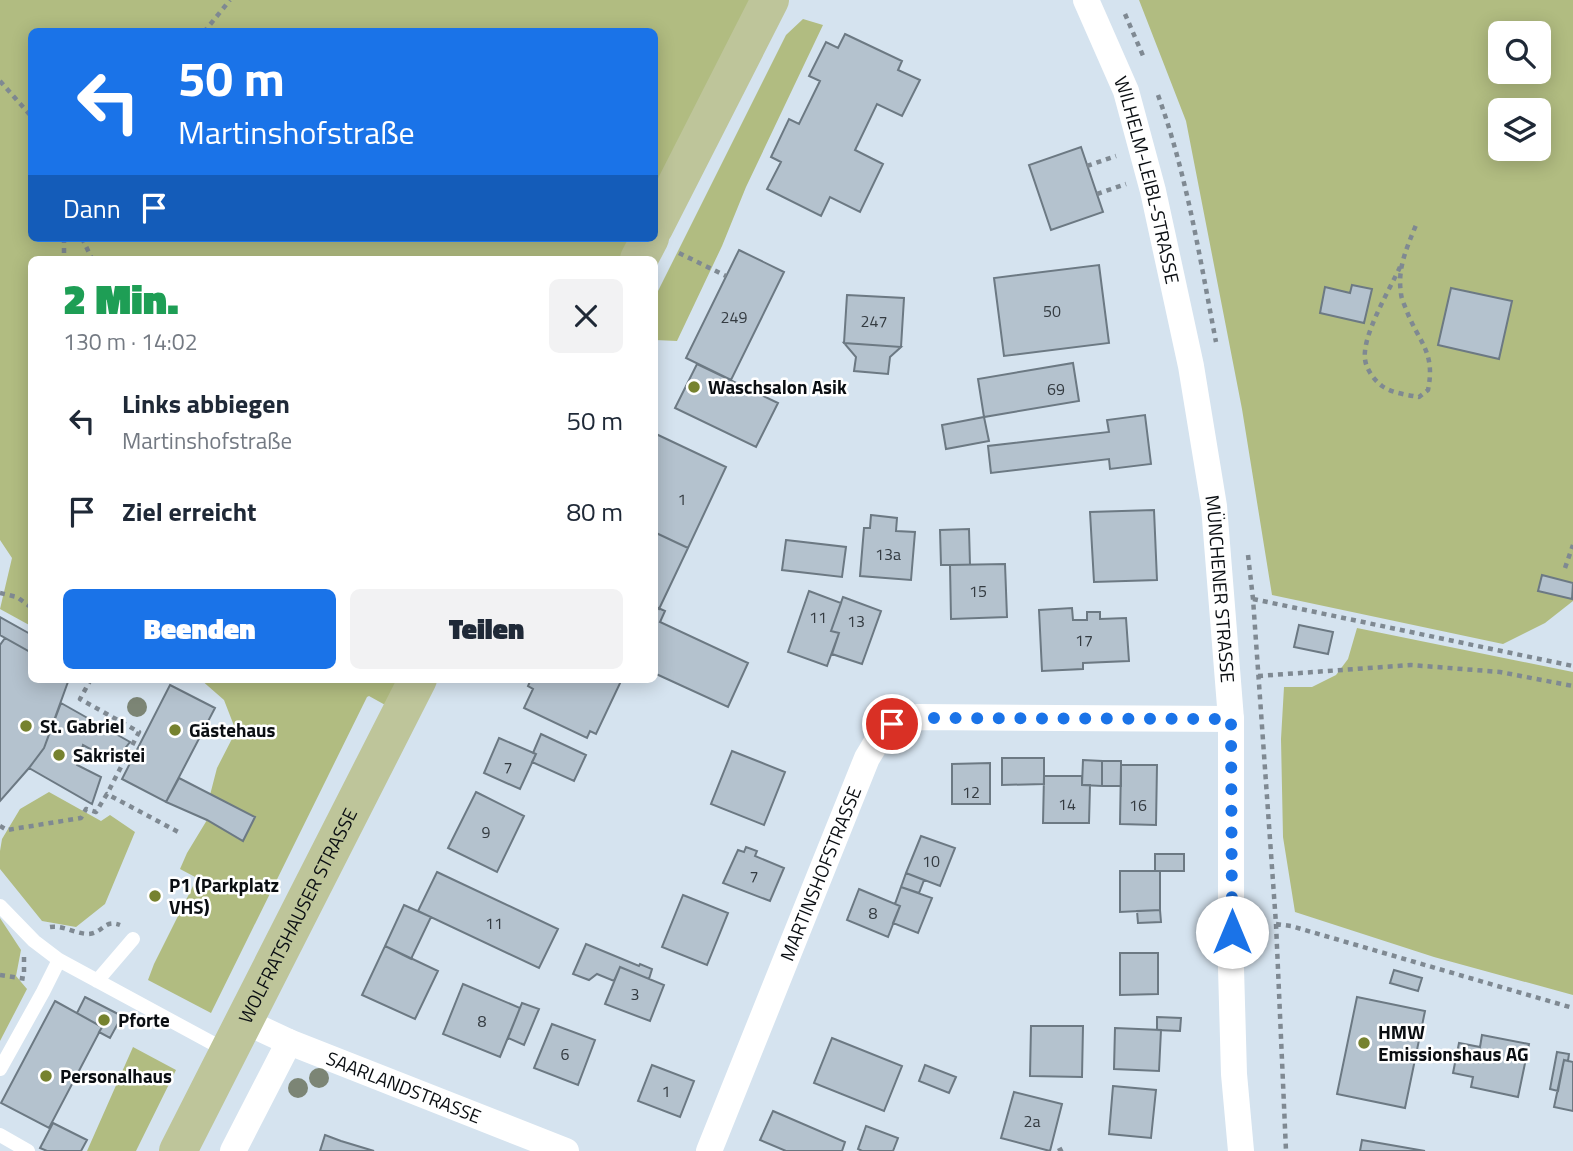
<!DOCTYPE html>
<html lang="de">
<meta charset="utf-8">
<style>
body{margin:0;font-family:"Titillium Web",sans-serif;background:#f2f2f3;color:#1f2937;height:100vh;display:flex;flex-direction:column;font-size:26px;white-space:nowrap}
*{box-sizing:border-box;margin:0}
p{font-size:23px;color:#747a83}
.icon{flex:none;width:38px;height:38px;fill:none;stroke:currentColor;stroke-width:2;stroke-linecap:round;stroke-linejoin:round}
.map{position:relative;flex:1;overflow:hidden}
.sheet{position:absolute;left:28px;top:256px;width:630px;height:427px;display:flex;flex-direction:column;background:#fff;border-radius:10px;box-shadow:0 4px 18px #0003}
.sheet>*{flex:none}
.banner{position:absolute;left:28px;top:28px;width:630px;height:214px;border-radius:10px;box-shadow:0 4px 18px #0003;background:#1a73e8;color:#fff;overflow:hidden}
.fabs{position:absolute;left:1488px;top:21px;display:grid;gap:14px}
.fabs a{display:grid;place-items:center;width:63px;height:63px;border-radius:10px;background:#fff;box-shadow:0 4px 18px #0003;font-size:35px}
.pin{position:absolute;display:grid;place-items:center;width:60px;height:60px;color:#fff;margin:-30px;border:4px solid #fff;border-radius:50%;box-shadow:0 2px 7px #0007}
.me{position:absolute;width:77px;margin:-38px;rotate:0deg;stroke-linejoin:round;filter:drop-shadow(0 0 5px #0008)}
.turn{display:flex;align-items:center;gap:24px;height:147px;padding:0 35px;font-size:32px}
.turn .icon{width:91px;height:91px;stroke-width:2.5}
.turn b{display:block;font-size:49px;line-height:60px}
.then{display:flex;align-items:center;height:66px;padding:0 35px;background:#0003;gap:14px;font-size:26px}
.round{display:grid;place-items:center;flex:none;width:74px;height:74px;border-radius:10px;background:#f2f2f3}
.headline{display:flex;align-items:center;justify-content:space-between;height:119px;padding:0 35px}
h1{font-size:42px;font-weight:800;line-height:52px;color:#1e9e55}
.primary-button{display:flex;gap:14px;margin-top:auto;padding:14px 35px}
.primary-button a{flex:1;height:80px;border-radius:10px;background:#1a73e8;color:#fff;font-size:28px;font-weight:800;line-height:80px;text-align:center}
.primary-button a+a{background:#f2f2f3;color:#1f2937}
ul{padding:0;list-style:none}
li{display:flex;align-items:center;gap:21px;height:91px;padding:0 35px}
li div{flex:1}
li b{display:block;font-size:26px}
li em{font-style:normal}
.map>svg:first-child{display:block}
.green{fill:#b1bc81;fill-rule:evenodd}
.building{fill:#b4c2ce;stroke:#6c7983;stroke-width:2}
.lines{fill:none;stroke-linecap:round;stroke-linejoin:round}
.path{stroke:#7f8992;stroke-width:4.5;stroke-dasharray:5 5;stroke-linecap:butt}
.service{stroke:#fff;stroke-width:14}
.minor{stroke:#fff;stroke-width:26}
.primary{stroke:#bec59a;stroke-width:38}
.tree{fill:#7c8575}
.route{stroke:#1a73e8;stroke-width:12;stroke-dasharray:0 21.6}
.poi-dot{fill:#76822f;stroke:#fff;stroke-width:2.5}
.labels{text-anchor:middle;stroke-width:5;stroke-linejoin:round;paint-order:stroke}
.number-label{font-size:16px;fill:#343b41}
.street-label{font-size:19px;fill:#0a0e12;stroke:#fff}
.poi-label{font-size:19px;font-weight:bold;fill:#0a0e12;stroke:#fff;text-anchor:start}
</style>
<div class="map">
<svg width="1573" height="1151" viewBox="0 0 1573 1151">
<rect width="100%" height="100%" fill="#d5e3ef"/>
<path class="green" d="M0,0h753l-98,195 -1,-163h-622v206h600l-11,21h-589l-1,367 -31,-17 12,-51 -12,-18z
M1139,0h434v601l-28,22 -42,21 -231,-49 -30,-186 -56,-288zM1500,33h38v39h-38zM1500,110h38v39h-38z
M803,19l20,6 -77,162 -24,59 -45,95 -22,-1v-43l131,-262z
M1357,628l216,44v323l-139,-38 -139,-45 -12,-75 -2,-98 3,-52h28l24,-12 12,-16z
M200,679h201l-14,27 -18,-10 -2,1 -156,316 -63,-33 6,-16 43,-86 -17,-9 7,-16 20,-33 35,21 13,-23 -45,-23 7,-27 19,-37 -12,-31z
M49,792l52,29 9,-6 25,17 -30,72 -29,23 -34,-6 -42,-52v-18l2,-12 18,-30z
M0,918l21,32 -5,26 11,13 -27,52z
M133,1047l43,23 -40,81h-49z"/>
<path class="building" d="M845,34l57,27 -4,9 22,10 -18,36 -25,-12 -22,46 28,14 -23,48 -30,-15 -9,19 -54,-27 14,-27 -10,-5 18,-38 10,5 21,-43 -11,-5 17,-34 12,6z
M1081,147l22,65 -52,18 -22,-65z
M739,250l45,22 -53,108 -45,-22z
M1099,265l10,78 -105,13 -10,-78z
M1352,285l20,4 -8,34 -44,-10 5,-26 25,6z
M1451,288l61,13 -13,58 -61,-14z
M847,295l57,3 -3,49 -57,-4z
M844,343l57,4 -11,10 -2,17 -34,-3 2,-14z
M1073,363l6,38 -95,16 -6,-38z
M697,364l81,39 -22,44 -81,-39z
M1145,415l6,49 -41,5 -1,-10 -118,14 -3,-27 121,-14 -2,-12z
M984,417l5,24 -43,8 -4,-24z
M656,434l70,33 -38,81 -34,-16v-94z
M1154,510l3,70 -63,2 -4,-70z
M871,515l26,3 -1,13 19,1 -4,48 -51,-4 4,-48h6z
M969,529l1,36h-29l-1,-35z
M654,532l34,16 -29,61 -5,-3z
M786,540l60,7 -4,30 -60,-7z
M1005,564l2,53 -56,2 -1,-54z
M1542,575l31,8 -1,16 -34,-8z
M809,591l32,12 -10,28 8,2 -12,33 -39,-14z
M843,597l38,14 -19,53 -30,-10 7,-21 -8,-2z
M654,606l11,5 -5,11 88,41 -20,44 -74,-34z
M1072,608l1,12h14v-8h13v7l26,-1 3,43 -46,2v6l-41,2 -3,-61z
M0,617l32,18v18l-32,-18z
M1299,625l34,7 -5,22 -34,-7z
M5,638l27,15v26h37l-25,69 -15,20 -29,33v-156z
M531,679h91l-26,55 -6,-3 -3,7 -63,-30 9,-19 -5,-3z
M170,685l45,23 -49,94 -44,-23z
M61,703l69,39 -16,20 -31,-17 -6,20 24,12 -9,27 -63,-36 15,-20z
M541,734l45,21 -12,26 -42,-19 4,-8 -3,-1z
M499,738l37,16 -16,35 -36,-16z
M732,751l53,21 -21,53 -53,-21z
M1002,758h42v26l-42,1z
M1083,760l19,1v25l-20,-1z
M1102,761h19v25h-19z
M990,763v41h-38v-40z
M1121,765h36l-1,60 -36,-1z
M1044,776h38v9h8l-1,38h-46z
M179,778l76,39 -12,24 -36,-21 -41,-18z
M476,792l48,24 -27,56 -49,-24z
M921,836l34,12 -15,38 -34,-13z
M746,847l11,4 -2,5 29,12 -14,33 -47,-18 15,-33 6,2z
M1155,854h29v17h-29z
M1120,871h40v39l-40,2z
M437,872l121,57 -19,39 -121,-57z
M906,873l18,7 -5,13 -18,-6z
M901,887l31,11 -14,35 -25,-10 7,-17 -5,-2z
M859,889l41,17 -12,31 -41,-17z
M683,895l45,18 -21,52 -45,-18z
M404,905l27,12 -20,42 -26,-13z
M1160,910l1,12 -23,1 -1,-12z
M586,944l53,22 1,-2 12,5 -3,10 -29,-12 -6,14 -17,-7 -8,6 -16,-6z
M385,946l53,25 -23,48 -53,-24z
M1120,953h38v41l-38,1z
M620,967l44,18 -14,36 -45,-17z
M1394,970l28,8 -4,13 -28,-8z
M463,984l57,24 -20,49 -57,-23z
M85,997l37,19 -12,22 -11,-6 3,-5 -25,-14z
M1357,997l68,14 -20,97 -68,-14z
M55,1001l47,26 -53,101 -48,-25z
M522,1003l17,6 -15,36 -16,-7z
M1157,1017l24,1 -1,13 -23,-1z
M552,1024l43,16 -17,45 -44,-17z
M1031,1026h52l-1,51 -52,-1z
M1115,1028l46,2 -2,41 -45,-2z
M1482,1035l47,9 -11,53 -47,-10 2,-10 -20,-4 6,-30 21,4z
M832,1038l70,28 -18,45 -70,-28z
M1557,1052l12,2 -1,7 -4,-1 -6,31 -8,-2z
M1564,1060l9,2v49l-19,-4z
M652,1065l42,16 -14,36 -42,-16z
M925,1065l31,12 -7,16 -30,-12z
M1113,1086l43,4 -5,48 -42,-4z
M1014,1092l48,12 -12,47 -49,-13z
M773,1111l72,31 -3,9h-56l-26,-11z
M53,1123l34,17 -6,11h-34l-7,-3z
M866,1126l32,12 -5,13h-31l-4,-2z
M325,1135l16,6 33,10h-54z
M1362,1140l63,11h-65z"/>
<g class="lines">
<path class="path" d="M1125,14l19,44
M204,32l26,-32
M0,81l32,36
M1158,95c29,80 42,164 58,247
M1087,166l29,-10
M1097,194l29,-10
M64,238v21
M82,238l10,21
M679,253l47,23
M1400,267c-10,22 -38,68 -35,92 1,10 9,21 17,27 10,7 25,9 37,11l9,-7c8,-39 -10,-48 -22,-81 -2,-5 -5,-11 -5,-16 -4,-24 6,-46 15,-68
M1248,555l5,44 23,325 10,227
M1565,568l8,-23
M0,593l17,4 15,11
M1253,599l320,67
M1258,676l153,-11 89,7 73,14
M91,679l-11,20 59,33 -32,62
M0,826l7,4 74,-12 5,-9 10,3 11,-18 75,40
M1276,924l15,2 282,82
M50,927c14,-2 25,7 39,7 14,-1 15,-15 31,-9
M24,957v20
M0,975l26,4
M1058,1151l6,-3"/>
<path class="service" d="M0,906l34,35 25,19 168,91
M97,981l36,-42
M0,1069l43,-77 16,-32
M0,1135l28,16"/>
<g class="minor">
<path id="s1" d="M1086,0l40,91 27,100 38,175 23,140 17,213v249l3,106 7,77"/>
<path id="s2" d="M244,1021l45,21 277,109"/>
<path d="M233,1151l56,-109"/>
<path id="s3" d="M709,1151l158,-393c16,-26 19,-37 51,-41l313,2"/>
</g>
<g class="primary">
<path d="M654,228l116,-228"/>
<path d="M639,259l11,-21"/>
<path id="s4" d="M178,1151l240,-472"/>
</g>
</g>
<g class="tree">
<circle cx="137" cy="707" r="10"/>
<circle cx="319" cy="1078" r="10"/>
<circle cx="298" cy="1088" r="10"/>
</g>
<g class="lines">
<path class="route" d="M892,724l10,-5 16,-1 313,1 1,213"/>
</g>
<g class="poi-dot">
<circle cx="694" cy="387" r="7"/>
<circle cx="26" cy="726" r="7"/>
<circle cx="175" cy="730" r="7"/>
<circle cx="59" cy="755" r="7"/>
<circle cx="155" cy="896" r="7"/>
<circle cx="104" cy="1020" r="7"/>
<circle cx="1364" cy="1043" r="7"/>
<circle cx="46" cy="1076" r="7"/>
</g>
<g class="labels">
<g class="number-label">
<text x="1052" y="317">50</text>
<text x="734" y="323">249</text>
<text x="874" y="327">247</text>
<text x="1056" y="395">69</text>
<text x="682" y="505">1</text>
<text x="888" y="560">13a</text>
<text x="978" y="597">15</text>
<text x="818" y="623">11</text>
<text x="856" y="627">13</text>
<text x="1084" y="646">17</text>
<text x="508" y="773">7</text>
<text x="971" y="798">12</text>
<text x="1067" y="810">14</text>
<text x="1138" y="811">16</text>
<text x="486" y="838">9</text>
<text x="931" y="867">10</text>
<text x="754" y="882">7</text>
<text x="873" y="919">8</text>
<text x="494" y="929">11</text>
<text x="635" y="1000">3</text>
<text x="482" y="1027">8</text>
<text x="565" y="1060">6</text>
<text x="666" y="1097">1</text>
<text x="1032" y="1127">2a</text>
</g>
<g class="street-label">
<text dy="7" stroke="none"><textPath href="#s1" startOffset="191">WILHELM-LEIBL-STRASSE</textPath></text>
<text dy="7" stroke="none"><textPath href="#s1" startOffset="607">MÜNCHENER STRASSE</textPath></text>
<text dy="7" stroke="none"><textPath href="#s3" startOffset="299">MARTINSHOFSTRASSE</textPath></text>
<text dy="7" stroke="none"><textPath href="#s4" startOffset="264">WOLFRATSHAUSER STRASSE</textPath></text>
<text dy="7" stroke="none"><textPath href="#s2" startOffset="173">SAARLANDSTRASSE</textPath></text>
</g>
<g class="poi-label">
<text x="708" y="394">Waschsalon Asik</text>
<text x="40" y="733">St. Gabriel</text>
<text x="189" y="737">Gästehaus</text>
<text x="73" y="762">Sakristei</text>
<text x="169" y="892">P1 (Parkplatz<tspan x="169" dy="22">VHS)</tspan></text>
<text x="118" y="1027">Pforte</text>
<text x="1378" y="1039">HMW<tspan x="1378" dy="22">Emissionshaus AG</tspan></text>
<text x="60" y="1083">Personalhaus</text>
</g>
</g>
</svg>
<div class="fabs">
<a><svg class="icon" aria-label="search" viewBox="0 0 24 24"><circle cx="10" cy="10" r="6"/><path d="M15 15l6 6"/></svg></a>
<a><svg class="icon" aria-label="layers" viewBox="0 0 24 24"><path d="M12 4l9 5-9 5-9-5zM3 14l9 5 9-5"/></svg></a>
</div>
<div class="pin" style="left:892px;top:724px;background:#d93025"><svg class="icon" aria-label="arrive" viewBox="0 0 24 24"><path d="M6 21V4h12l-3 4 3 4H6"/></svg></div>
<svg class="me" style="left:1232px;top:932px" viewBox="-20 -20 40 40"><circle r="19" fill="#fff"/><path d="M0-13L10 11 0 6-10 11z" fill="#1a73e8"/></svg>
<div class="banner">
<div class="turn"><svg class="icon" aria-label="left" viewBox="0 0 24 24"><path d="M17 20v-9H6M10 6l-5 5 5 5"/></svg><div><b>50 m</b>Martinshofstraße</div></div>
<div class="then">Dann<svg class="icon" aria-label="arrive" viewBox="0 0 24 24"><path d="M6 21V4h12l-3 4 3 4H6"/></svg></div>
</div>
<section class="sheet">
<div class="headline"><div><h1>2 Min.</h1><p>130 m · 14:02</p></div><a class="round"><svg class="icon" aria-label="close" viewBox="0 0 24 24"><path d="M6 6l12 12M18 6L6 18"/></svg></a></div>
<ul>
<li><svg class="icon" aria-label="left" viewBox="0 0 24 24"><path d="M17 20v-9H6M10 6l-5 5 5 5"/></svg><div><b>Links abbiegen</b><p>Martinshofstraße</p></div><em>50 m</em></li>
<li><svg class="icon" aria-label="arrive" viewBox="0 0 24 24"><path d="M6 21V4h12l-3 4 3 4H6"/></svg><div><b>Ziel erreicht</b></div><em>80 m</em></li>
</ul>
<div class="primary-button"><a>Beenden</a><a>Teilen</a></div>
</section>
</div>
